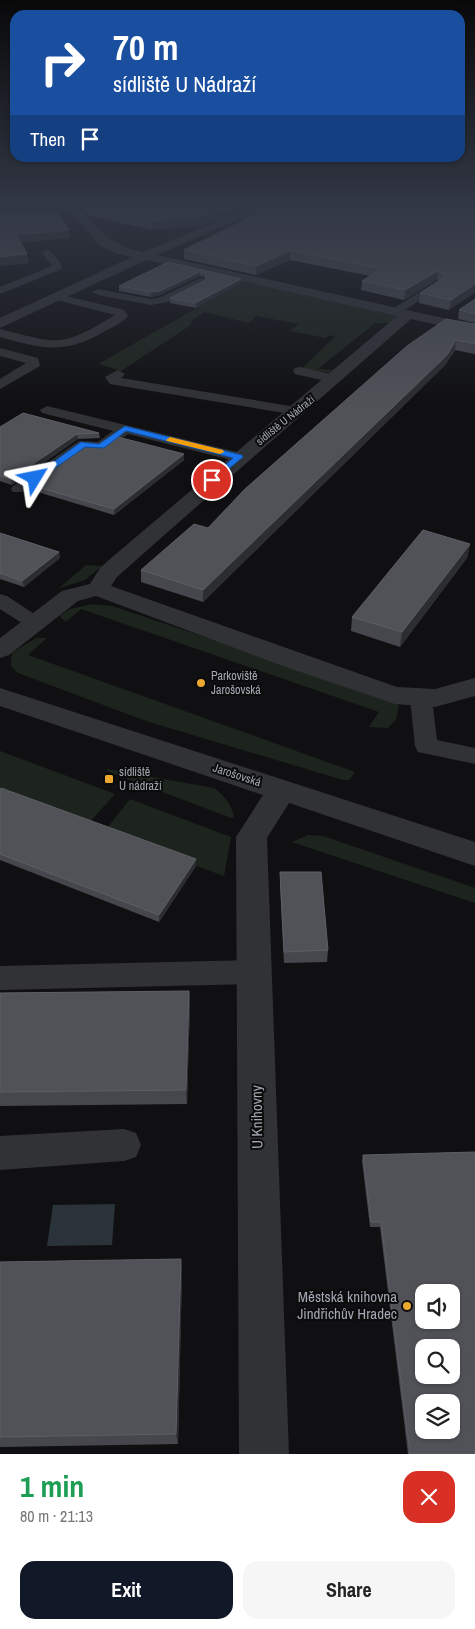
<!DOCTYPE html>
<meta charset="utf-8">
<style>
body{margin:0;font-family:"Archivo Narrow",sans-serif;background:#f6f6f6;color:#222;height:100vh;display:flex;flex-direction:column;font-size:19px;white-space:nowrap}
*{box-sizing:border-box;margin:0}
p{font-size:16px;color:#767676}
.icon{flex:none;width:28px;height:28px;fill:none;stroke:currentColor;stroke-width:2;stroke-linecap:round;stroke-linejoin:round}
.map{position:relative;height:1454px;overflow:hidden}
.side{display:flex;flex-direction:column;background:#fff;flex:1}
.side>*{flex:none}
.hud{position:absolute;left:10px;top:10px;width:455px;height:152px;border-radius:15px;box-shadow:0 1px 4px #0004;background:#1a4fa0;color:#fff;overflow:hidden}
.controls{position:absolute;left:415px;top:1284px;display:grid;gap:10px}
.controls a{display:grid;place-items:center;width:45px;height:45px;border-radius:10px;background:#fff;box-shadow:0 1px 4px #0004;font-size:25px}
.pin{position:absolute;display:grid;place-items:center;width:42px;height:42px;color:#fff;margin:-21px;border:2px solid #fff;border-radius:50%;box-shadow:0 1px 5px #0007}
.me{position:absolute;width:55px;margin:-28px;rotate:55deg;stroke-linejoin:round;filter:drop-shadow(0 0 4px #0008)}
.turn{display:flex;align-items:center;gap:18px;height:105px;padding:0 20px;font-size:22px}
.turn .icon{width:65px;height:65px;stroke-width:2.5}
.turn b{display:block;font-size:35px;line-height:42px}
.then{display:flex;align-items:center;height:48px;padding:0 20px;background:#0003;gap:10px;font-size:19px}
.round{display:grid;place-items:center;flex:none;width:52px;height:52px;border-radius:15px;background:#f6f6f6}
.summary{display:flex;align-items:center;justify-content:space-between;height:85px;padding:0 20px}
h1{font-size:30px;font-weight:800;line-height:38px;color:#1e9e55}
.action{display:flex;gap:10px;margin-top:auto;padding:10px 20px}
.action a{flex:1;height:58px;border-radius:15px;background:#111827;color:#fff;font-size:20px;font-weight:800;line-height:58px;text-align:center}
.action a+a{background:#f6f6f6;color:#222}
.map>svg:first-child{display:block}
.green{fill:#1d241d}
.water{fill:#2a3339}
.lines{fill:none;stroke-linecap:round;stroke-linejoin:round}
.service{fill:#313236;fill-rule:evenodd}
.minor{fill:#313236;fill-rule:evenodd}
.wall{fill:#46474d}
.shaded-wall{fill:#2c2d31}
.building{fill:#505258;stroke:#5d5f66;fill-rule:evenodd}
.route{fill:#1a73e8;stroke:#114b97}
.slow{fill:#f59e0b}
.poi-dot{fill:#ebaa2f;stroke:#0b0b0c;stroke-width:2}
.labels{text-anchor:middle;stroke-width:4;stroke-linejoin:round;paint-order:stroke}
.far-street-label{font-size:11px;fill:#a2a7b2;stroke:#0b0b0c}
.poi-label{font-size:12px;fill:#a2a7b2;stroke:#0b0b0c;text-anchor:start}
.street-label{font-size:12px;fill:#a2a7b2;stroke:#0b0b0c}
.near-street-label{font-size:15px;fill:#a2a7b2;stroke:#0b0b0c}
.near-poi-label{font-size:15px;fill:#a2a7b2;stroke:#0b0b0c;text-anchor:end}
</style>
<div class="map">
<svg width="475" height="1454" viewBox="0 0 475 1454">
<rect width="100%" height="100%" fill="#101012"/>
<path class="green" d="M243,282l146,29 9,7 -3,5h-20l-57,46 20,1 -9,3 -27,-5 33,-31 -5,-2 -5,3 -35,-7 9,-7 -43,-8 -7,7 -45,-11 -13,9v4l-70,46 -23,-7z
M86,565l16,1 -17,14 -26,8z
M92,604l20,2 282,94 5,6 -3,13 -8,9 -19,-1 10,-15 -298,-103 -15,13 -5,-4v-3l9,-6z
M36,638h11l-19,17 327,117 -6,8h-6l-197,-59 -128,-48 -7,-7 1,-13z
M0,751l115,43 -29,32 -86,-32z
M107,769l107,19c10,7 18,17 20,29l-3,1 -124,-47z
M130,799l101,38 -7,39 -120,-44z
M308,835l15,1 152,52v15l-183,-61z"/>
<path class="water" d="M115,1204l-3,41 -65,1 6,-41z"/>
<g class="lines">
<path class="service" d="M182,208l49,9 5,3 -5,3 -52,-10 -2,-2z
M47,250c6,2 16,14 15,19l-62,25v-7l52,-21 -10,-13z
M201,278l4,1v4l-37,19 -17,3 -53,-10 -6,-3 6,-3 53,10 10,-2z
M436,282l6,3 -2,2 -41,27h-8l-2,-3z
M57,294l60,14 7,2 4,6c-6,7 -15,11 -23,15 -40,24 -62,18 -105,6v-8c59,15 61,19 115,-14l-62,-16v-4z
M0,348l38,10 2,8 -40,23v-10l26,-16 -26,-7z
M300,367l39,9 2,3 -7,4 -39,-9 -2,-3 2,-3z
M118,370l7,4 -4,4 175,29 7,4 -7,4 -186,-31 -5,-7z
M47,406l198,48 2,3 -8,5 -111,-28 -22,16 -19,-1 -62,43h-12l-2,-3 2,-3 66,-45 19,1 15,-11 -71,-18 -2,-3z
M0,594l7,2 35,23 3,4 -3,4h-14l-28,-18z
M421,692l8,2 3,5 5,41 38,8v16l-57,-12 -3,-6 -5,-47 3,-5z
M254,960l10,3 4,9 -4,9 -10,3 -254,6v-24z
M124,1129l12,4 5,12 -5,12 -12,4 -124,9v-34z"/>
<path class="minor" d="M63,202h11c24,27 32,42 69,50l122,-50h15l-123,53 318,70v8l-64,-14 -249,218 -45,40 -6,9 286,101 38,2 40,-11v18l-40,11 -40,-3 -112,-38 -187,-70 -18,5 -69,54 -9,3v-20l62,-47 28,-7 10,-16 10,-9 287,-243 -251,-56 -146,68v-10l132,-61 -14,-3 -19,-9z
M0,688l475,154v24l-186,-63 -22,35 22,616h-50l-3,-617 27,-42 -263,-89z"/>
</g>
<path class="wall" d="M76,202h184l-31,13 -70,-12 54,18 -8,4 -52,5 -64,-14z
M441,202h34v6z
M475,210l-26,100 -30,-7 1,-10 19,-12 -2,-1 -33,20 -43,-10 1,-9 8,-5 -80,-16 -34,15 -72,-16v-9l59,-29h-2v-8z
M168,262l73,17v4l-45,25 -26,-5v-5l36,-18 -1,-3 -5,-1 -40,19 -9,2 -32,-6v-5z
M475,299v24l-17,-4 1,-9z
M475,324v30l-20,-4 -10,15 -242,237 -62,-20v-12l67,-42z
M0,427l99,6 1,5 -22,1 -66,46 -12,-4z
M184,454v6l-70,55 -83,-25 -1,-5z
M0,533l59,19 1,6 -36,29 -24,-8z
M470,544l-3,14 -67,89 -49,-16 1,-14z
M0,790l196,76 -37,56 -159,-62z
M280,872l48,78 -1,12 -43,1 -4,-79z
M189,991l1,14 -3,99 -187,2v-113z
M363,1155l112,299h-67l-28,-227h-10l-8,-66z
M181,1259l1,14 -4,171 -178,3v-185z"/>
<path class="shaded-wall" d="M36,202h28l1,5 -65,7v-9z
M240,202h20l-31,13v-8z
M263,211v8l-22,2v-8z
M213,213v8l-8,4 -52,5 -1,-9z
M69,230v8l-51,5 -1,-8z
M290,251v9l-34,15v-9z
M27,254l2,9 -29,3v-9z
M438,271l-1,9 -33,20 1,-10z
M200,272v4l-40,19 -9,2v-5z
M241,279v4l-45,25 -1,-5z
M475,284v9l-26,17 2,-10z
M456,340l-1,10 -10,15 -242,237v-12z
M77,434l1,5 -66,46 -1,-6z
M184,454v6l-70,55v-6z
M470,544l-3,14 -67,89 2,-15z
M59,552l1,6 -36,29 -2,-6z
M196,859v7l-37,56v-7z
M189,991l1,14 -3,99 -1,-14z
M181,1259l1,14 -4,171 -2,-10z"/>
<path class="building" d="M0,202h36l-36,3z
M82,202h71l60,11 -8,3 -53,5 -64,-13z
M201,202h39l-11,5z
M266,202h163l46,8v74l-24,16 -31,-7 25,-16 -1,-3 -6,-3 -33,19 -43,-9 19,-12 -91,-18 -34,15 -72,-16 79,-39 -22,2z
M56,211l13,19 -52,5 10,19 -27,3v-42z
M168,262l73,17 -46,24 -25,-5 36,-18 -1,-7 -5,-1 -40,19 -9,1 -32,-6z
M475,299v15l-16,-4z
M446,319l29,5v20l-19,-4 -9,15 -244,235 -62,-20 53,-46 14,4 37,-39 162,-143z
M23,413l76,20 -22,1 -66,45 -11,-3v-49z
M118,437l66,17 -70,55 -84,-24 57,-40 18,1z
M423,530l47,14 -68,88 -50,-15z
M0,533l59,19 -37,29 -22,-8z
M1,788l195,71 -37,56 -159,-61v-64z
M280,872h41l7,78 -44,2z
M189,991l-3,99 -186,2v-99z
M475,1152v302h-65l-29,-232h-10l-8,-67zM424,1292h27v28h-27zM424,1348h27v27h-27zM424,1402h27v28h-27z
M181,1259l-5,175 -176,3v-175z"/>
<linearGradient id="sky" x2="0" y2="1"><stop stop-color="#09090a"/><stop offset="0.5" stop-color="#313744"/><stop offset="1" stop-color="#313744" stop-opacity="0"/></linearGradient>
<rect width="475" height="406" fill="url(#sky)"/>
<path class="route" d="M125,426l117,29 1,2 -31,26 -3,-1v-3l24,-21 -107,-27 -22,17 -19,-1 -47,33 -7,-2 50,-36 18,2z"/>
<path class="slow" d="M170,437l53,13 1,2 -4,2 -53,-13 -1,-1z"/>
<g class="poi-dot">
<circle cx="201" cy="683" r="5"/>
<rect x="104" y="774" width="10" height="10" rx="2.5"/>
<circle cx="407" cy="1306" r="5"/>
</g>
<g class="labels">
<g class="far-street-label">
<text transform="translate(285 420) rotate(-39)" y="4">sídliště U Nádraží</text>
</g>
<g class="poi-label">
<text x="211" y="680">Parkoviště<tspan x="211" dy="14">Jarošovská</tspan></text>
<text x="119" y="776">sídliště<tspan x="119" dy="14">U nádraží</tspan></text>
</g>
<g class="street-label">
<text transform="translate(237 775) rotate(18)" y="4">Jarošovská</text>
</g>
<g class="near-street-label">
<text transform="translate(257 1117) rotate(-91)" y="5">U Knihovny</text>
</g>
<g class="near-poi-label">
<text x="397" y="1302">Městská knihovna<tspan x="397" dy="17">Jindřichův Hradec</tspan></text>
</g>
</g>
</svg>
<div class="controls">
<a><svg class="icon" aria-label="sound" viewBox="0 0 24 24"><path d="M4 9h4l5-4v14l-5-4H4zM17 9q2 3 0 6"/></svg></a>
<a><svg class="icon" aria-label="search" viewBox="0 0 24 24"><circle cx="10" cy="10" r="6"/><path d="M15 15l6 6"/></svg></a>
<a><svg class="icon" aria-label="layers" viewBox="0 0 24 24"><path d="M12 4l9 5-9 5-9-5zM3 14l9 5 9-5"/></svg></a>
</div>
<div class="pin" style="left:212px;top:480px;background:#d93025"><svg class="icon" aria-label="arrive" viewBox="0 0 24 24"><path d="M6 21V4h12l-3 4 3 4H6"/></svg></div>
<svg class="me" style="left:35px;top:478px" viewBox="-20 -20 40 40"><path d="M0-17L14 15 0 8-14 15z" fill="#1a73e8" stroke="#fff" stroke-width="4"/></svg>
<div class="hud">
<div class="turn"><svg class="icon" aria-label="right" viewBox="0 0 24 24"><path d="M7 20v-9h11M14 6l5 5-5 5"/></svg><div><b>70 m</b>sídliště U Nádraží</div></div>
<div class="then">Then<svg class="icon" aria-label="arrive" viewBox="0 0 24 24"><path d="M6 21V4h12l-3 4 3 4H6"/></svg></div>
</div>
</div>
<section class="side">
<div class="summary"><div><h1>1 min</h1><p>80 m · 21:13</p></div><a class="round" style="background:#d93025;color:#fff"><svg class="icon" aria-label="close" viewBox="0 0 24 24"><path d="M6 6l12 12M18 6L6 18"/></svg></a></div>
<div class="action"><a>Exit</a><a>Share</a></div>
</section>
